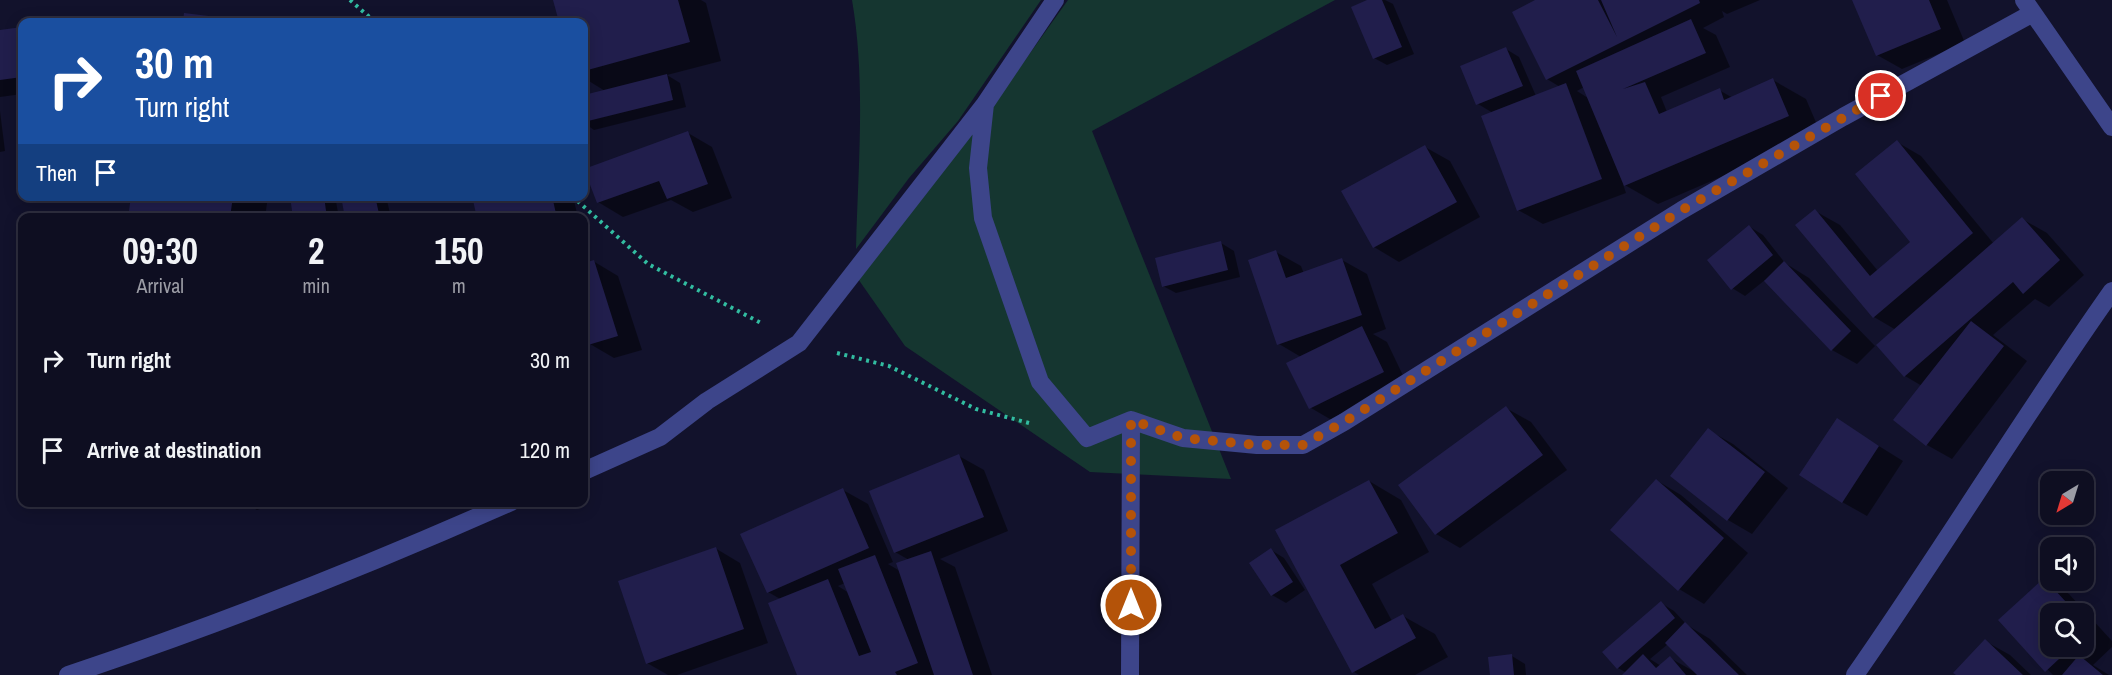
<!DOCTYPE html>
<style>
body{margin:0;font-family:"Archivo Narrow",sans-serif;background:#1c1c2e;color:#f1f3f6;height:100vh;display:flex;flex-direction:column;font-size:22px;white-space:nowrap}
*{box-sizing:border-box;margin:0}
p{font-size:20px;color:#9b9ca5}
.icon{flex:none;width:33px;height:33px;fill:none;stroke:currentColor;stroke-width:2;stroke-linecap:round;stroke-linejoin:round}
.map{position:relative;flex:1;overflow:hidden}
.details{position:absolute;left:18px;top:213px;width:570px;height:294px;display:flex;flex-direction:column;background:#0e0e21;border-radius:12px;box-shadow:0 3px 15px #0003,0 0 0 2px #2e2e3f}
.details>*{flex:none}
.guide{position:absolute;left:18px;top:18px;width:570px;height:183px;border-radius:12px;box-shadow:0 3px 15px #0003,0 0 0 2px #2e2e3f;background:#1a4fa0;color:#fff;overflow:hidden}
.needle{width:39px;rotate:218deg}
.tools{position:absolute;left:2040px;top:471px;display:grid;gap:12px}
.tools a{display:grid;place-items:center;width:54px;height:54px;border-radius:12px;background:#0e0e21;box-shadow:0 3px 15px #0003,0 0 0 2px #2e2e3f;font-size:30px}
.pin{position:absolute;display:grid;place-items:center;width:51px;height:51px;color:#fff;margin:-26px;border:3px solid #fff;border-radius:50%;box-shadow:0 2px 6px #0007}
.me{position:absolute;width:66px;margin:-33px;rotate:0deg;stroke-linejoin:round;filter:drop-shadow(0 0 4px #0008)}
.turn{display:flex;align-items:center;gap:21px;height:126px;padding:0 18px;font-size:27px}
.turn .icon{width:78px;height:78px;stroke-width:2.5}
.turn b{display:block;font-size:42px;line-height:51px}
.then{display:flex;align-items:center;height:57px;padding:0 18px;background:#0003;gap:12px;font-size:22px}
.eta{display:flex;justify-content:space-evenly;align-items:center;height:102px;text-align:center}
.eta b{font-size:36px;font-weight:700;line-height:42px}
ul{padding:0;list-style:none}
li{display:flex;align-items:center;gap:18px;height:90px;padding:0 18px}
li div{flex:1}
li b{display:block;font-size:22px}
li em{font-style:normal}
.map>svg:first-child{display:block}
.green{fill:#153630}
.shadow{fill:#0007;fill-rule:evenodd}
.building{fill:#211e4c}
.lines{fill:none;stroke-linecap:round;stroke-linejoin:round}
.path{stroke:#32bda1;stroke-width:4;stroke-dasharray:3 4.5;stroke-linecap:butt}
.minor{stroke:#3d458a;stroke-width:18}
.route{stroke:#b45309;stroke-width:10;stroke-dasharray:0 18}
</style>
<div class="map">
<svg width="2112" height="675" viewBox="0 0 2112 675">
<rect width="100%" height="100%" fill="#12122c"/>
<path class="green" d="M852,0h189l-83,121 -49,57 -53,71c2,-82 10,-168 -4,-249z
M1068,0h267l-243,131 139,348 -141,-7 -185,-126 -49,-70 127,-157z"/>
<path class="shadow" d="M554,0h147l5,3 15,58 -54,14 13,8 6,24 -92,23 -10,-7v-27l21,-5 -21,-13v-56h-24z
M1371,0h14l8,4 21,50 -27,11 -13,-7z
M1538,0h222l-33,14 -5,-3 2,6 -21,11 13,7 14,32 -69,30 6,15 52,-22 14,8 40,-18 33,19 15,35 -163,70 -35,-20 3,9 -83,31 -25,-14 -25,-97 -15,-9 28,-55 13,8 17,39 24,-9 -13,-8zM1584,87l4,11 -11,-7z
M1854,0h93l18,43 -63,26 -25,-14z
M186,15l39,5 4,2h-44z
M22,28v66l-22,3v-66z
M0,111l5,40 -5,1z
M688,133l24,14 20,51 -39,14 -22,-12 -48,17 -25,-15z
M1897,142l24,14 73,88 28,-25 25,14 37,42 -35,32 -14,-8 -42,36 34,26 -75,98 -25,-14 -32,-25 27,-34 -17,-10 -27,-31 18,-15 -22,-13 -59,-106 25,14 38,46 34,-29z
M1425,147l25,14 30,56 -81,45 -25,-15z
M132,196h136l-3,22h-122l-13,-8z
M291,196h44l4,22h-44z
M342,196h44l5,22h-44z
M479,196h94l5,22h-99z
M1750,227l13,8 22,28 24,15 66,68 -18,18 -25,-14 -67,-70 -20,16 -13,-8z
M1221,243l13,8 6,26 -64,16 -13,-7z
M1276,252l25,14 3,8 38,-14 25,14 19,55 -13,5 14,8 21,44 -73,36 -24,-14 -10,-51 -22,-13z
M593,261l25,15 24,74 -28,8 -24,-14 -6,-19v-61z
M1506,408l25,14 36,48 -107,78 -24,-14z
M1837,420l66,41 -36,55 -25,-14z
M1708,430l25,14 55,44 -36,46 -24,-14z
M959,456l25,14 24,61 -68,28 15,8 37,108h-193l-17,-75 -14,-8 75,-102 25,14 25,58 -5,2 12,7 9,-11 -14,-8zM845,583l4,10 -11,-7z
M1656,480l25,15 67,58 -44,51 -25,-15z
M1369,481l32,19 28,52 -57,32 20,37 11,-5 32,18 13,23 -33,18h-56l-5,-3 -77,-141z
M149,502h20l-13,5z
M244,502h35l-22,8z
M715,548l25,15 28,80 -91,32h-9l-21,-12z
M1271,550l13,8 21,32 -19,13 -14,-8 -21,-32z
M2045,580l24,14 43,47v6l-19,18 16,10h-56l-53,-54zM2050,614h34v32h-34z
M1661,603l13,8 13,14 23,14 37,36h-123l1,-3 -7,-4zM1668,644l27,28 -25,-14 -9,8 -11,-7z
M1985,641l25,14 21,20h-73z
M1512,656l13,8 1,11h-35z"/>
<path class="building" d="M553,0h125l12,42 -106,29v-49h-25z
M1367,0h15l20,47 -29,12 -22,-52z
M1535,0h63l19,37 -16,-37h98l1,3 -154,77 -34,-68z
M1852,0h77l12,29 -65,27z
M184,13l41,5 -1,4h-41z
M1691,19l15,34 -83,36 22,-7 14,32 61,-26 4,12 49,-22 16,38 -165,70 -48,-115z
M22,27v50l-22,3v-50z
M1506,47l17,39 -47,19 -16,-39z
M667,74l6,26 -89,22v-27z
M1566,83l36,96 -85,32 -36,-95z
M688,131l20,53 -41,15 -8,-18 -62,22 -13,-34z
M1897,140l76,93 -100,85 -78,-93 20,-16 55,67 40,-34 -55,-68z
M1425,145l32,57 -84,46 -32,-57z
M131,196h102l-3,22h-50l-51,-7z
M290,196h34l3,22h-34z
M341,196h34l5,22h-35z
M472,196h80l5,22h-80z
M2022,217l38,43 -37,34 -10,-12 -109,95 -28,-32z
M1749,225l24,30 -42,35 -24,-30z
M1221,241l7,29 -66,17 -7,-29z
M1276,250l10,28 56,-20 20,57 -85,30 -29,-85z
M594,260l24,76 -30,9 -4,-15v-67z
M1784,261l67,70 -20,20 -67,-70z
M1971,321l33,25 -78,100 -33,-26z
M1362,326l22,46 -75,37 -23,-46z
M1506,406l37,49 -108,80 -37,-50z
M1837,418l42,28 -37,57 -43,-28z
M1708,428l57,44 -38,49 -57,-45z
M959,454l25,63 -90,36 -25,-62z
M1656,479l68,59 -46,53 -68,-61z
M1369,480l29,53 -58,32 35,64 28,-15 13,24 -64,35 -77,-143z
M843,488l26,60 -102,45 -27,-59z
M716,547l28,82 -98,35 -28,-83z
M1271,548l22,34 -22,14 -22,-33z
M931,551l42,124h-39l-38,-112z
M875,555l43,108 -23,9 2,3h-100l-29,-72 60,-24 31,77 12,-4 -33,-83z
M2044,578l33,36h-27v32h23l-28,26 -47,-52z
M1661,601l14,17 -58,51 -15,-17z
M2084,621l7,8 -7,8z
M1685,622l54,53h-42l-32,-32z
M1985,639l38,36h-67l-3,-2z
M1512,654l2,21h-24l-2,-18z
M1643,654l13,14 14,-12 16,19h-64z
M2079,655l24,20h-41z"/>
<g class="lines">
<path class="path" d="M350,0l25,22
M572,196l76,68 115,60
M837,353l52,13 87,43 53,14"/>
<path class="minor" d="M2024,0l88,127
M985,104l-7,64 5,50 57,164 47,56 44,-18 52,18 74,7h46l41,-23 338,-212 161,-93 190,-104
M584,471l76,-34 47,-36 92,-58 186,-239 70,-104
M68,675c150,-50 299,-109 443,-173
M1130,675l1,-255
M1855,675c88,-126 168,-258 257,-384"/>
</g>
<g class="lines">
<path class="route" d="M1131,605v-185l52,18 74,7h46l41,-23 338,-212 199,-114"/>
</g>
</svg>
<div class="tools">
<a><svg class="needle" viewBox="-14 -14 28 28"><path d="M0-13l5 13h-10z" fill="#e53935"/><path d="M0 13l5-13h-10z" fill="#9b9ca5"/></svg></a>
<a><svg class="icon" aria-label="sound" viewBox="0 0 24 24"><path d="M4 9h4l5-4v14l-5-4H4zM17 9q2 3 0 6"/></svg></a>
<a><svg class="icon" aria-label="search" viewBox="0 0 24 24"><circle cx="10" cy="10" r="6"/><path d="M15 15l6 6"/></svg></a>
</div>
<div class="pin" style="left:1881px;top:96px;background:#d93025"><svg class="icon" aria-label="arrive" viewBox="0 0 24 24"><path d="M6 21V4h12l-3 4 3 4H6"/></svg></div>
<svg class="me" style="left:1131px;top:605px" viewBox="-20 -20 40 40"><circle r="17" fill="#b45309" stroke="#fff" stroke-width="3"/><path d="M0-11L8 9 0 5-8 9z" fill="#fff"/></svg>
<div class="guide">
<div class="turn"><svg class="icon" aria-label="right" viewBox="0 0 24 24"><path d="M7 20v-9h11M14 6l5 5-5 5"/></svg><div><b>30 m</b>Turn right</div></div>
<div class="then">Then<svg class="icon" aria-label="arrive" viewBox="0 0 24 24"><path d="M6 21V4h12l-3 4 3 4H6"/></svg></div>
</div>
<section class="details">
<div class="eta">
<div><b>09:30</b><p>Arrival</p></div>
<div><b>2</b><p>min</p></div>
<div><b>150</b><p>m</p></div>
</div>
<ul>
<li><svg class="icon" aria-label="right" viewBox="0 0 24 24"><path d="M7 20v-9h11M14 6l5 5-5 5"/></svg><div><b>Turn right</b></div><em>30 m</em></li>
<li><svg class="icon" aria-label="arrive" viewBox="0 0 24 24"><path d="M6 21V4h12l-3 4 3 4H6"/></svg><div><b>Arrive at destination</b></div><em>120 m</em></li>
</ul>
</section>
</div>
